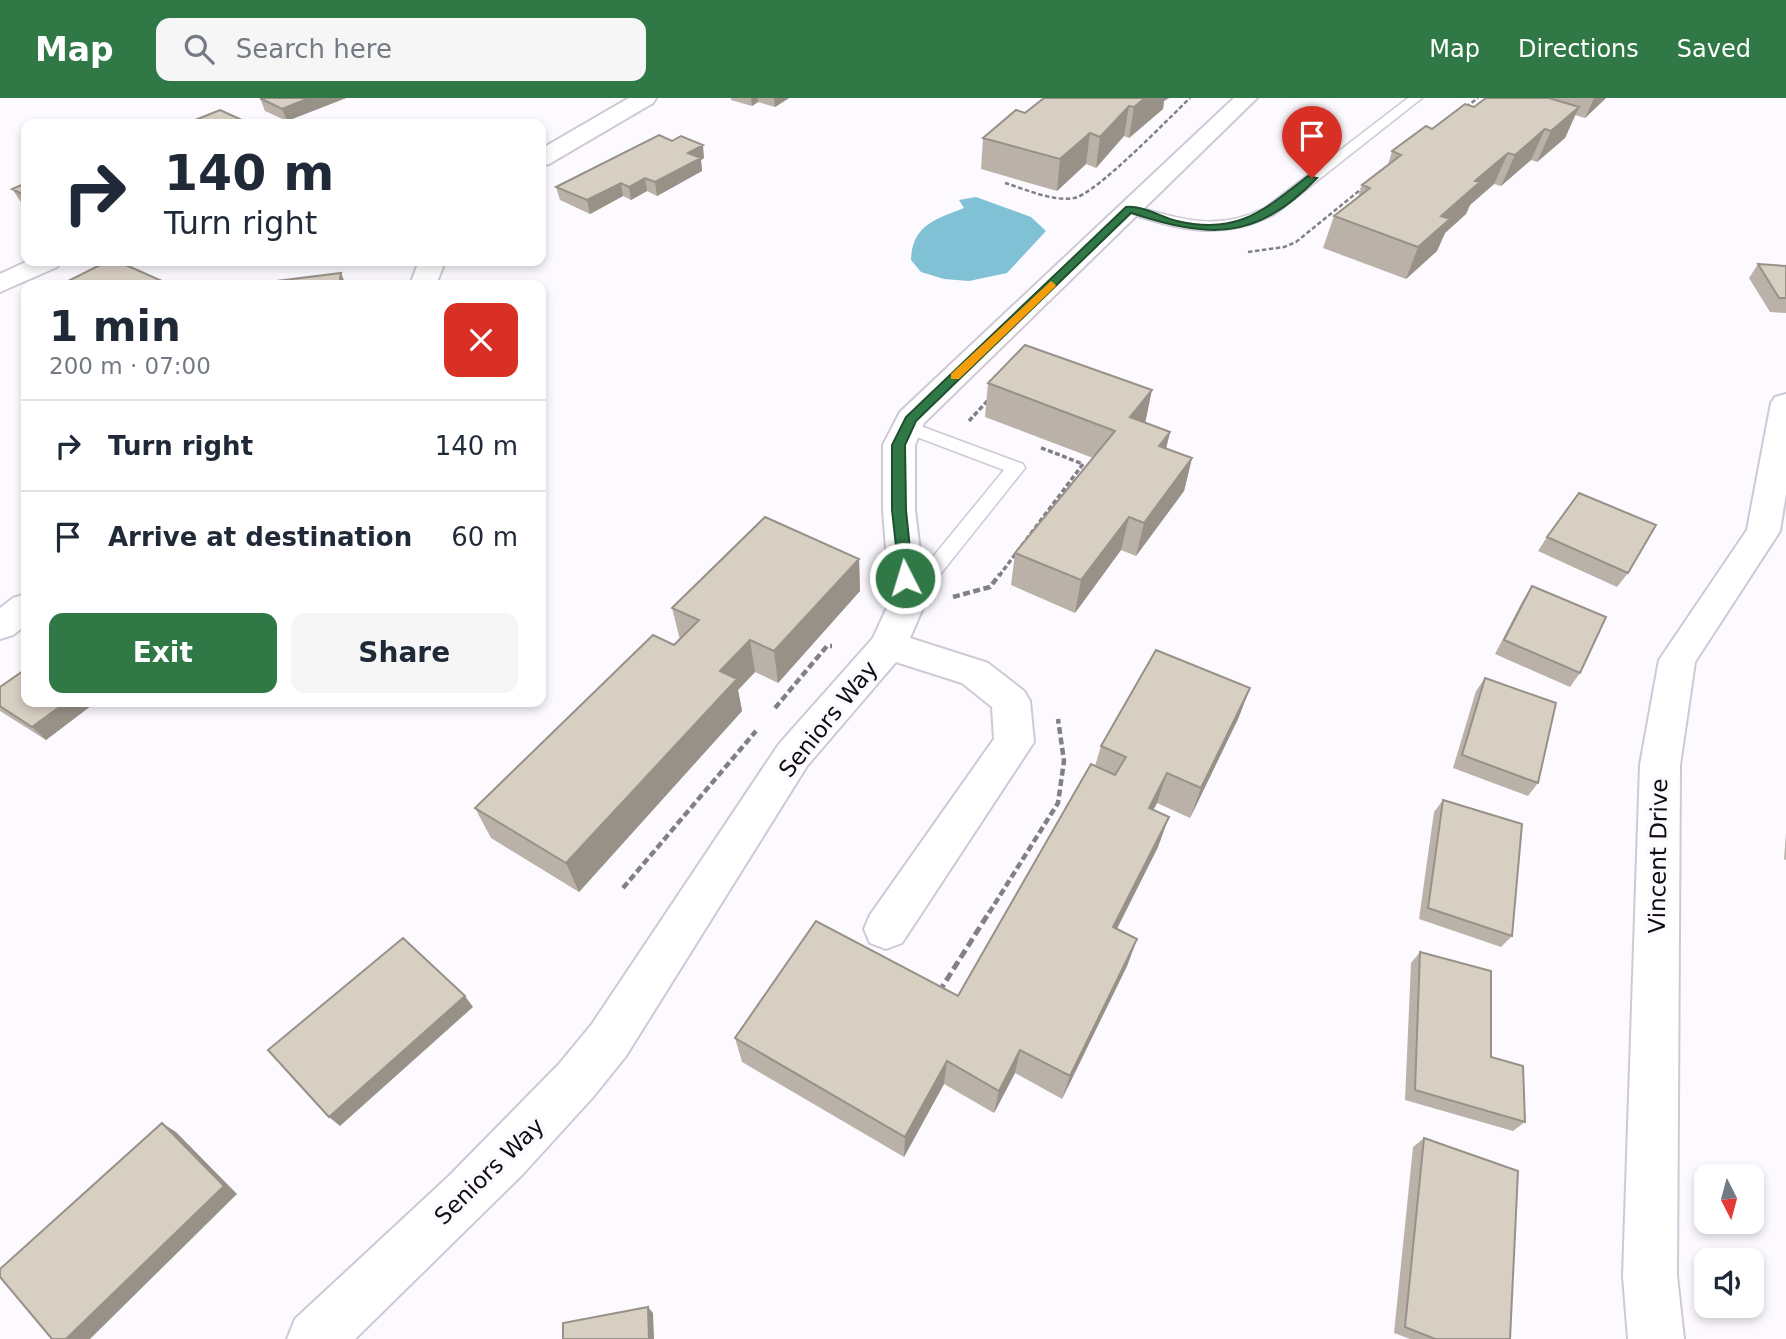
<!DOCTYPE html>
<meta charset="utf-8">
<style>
body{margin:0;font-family:"DejaVu Sans",sans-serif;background:#f6f6f7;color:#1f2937;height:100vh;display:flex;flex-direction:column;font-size:26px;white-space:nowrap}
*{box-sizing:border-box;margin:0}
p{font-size:23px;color:#747a83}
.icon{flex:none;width:38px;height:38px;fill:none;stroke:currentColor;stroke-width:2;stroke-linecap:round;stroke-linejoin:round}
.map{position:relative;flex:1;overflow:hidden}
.drawer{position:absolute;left:21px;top:182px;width:525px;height:427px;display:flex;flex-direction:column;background:#fff;border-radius:14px;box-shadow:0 4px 10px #0003}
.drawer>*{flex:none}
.banner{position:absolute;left:21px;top:21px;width:525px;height:147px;border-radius:14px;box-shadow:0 4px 10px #0003;background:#fff;color:#1f2937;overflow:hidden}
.needle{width:46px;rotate:174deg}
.controls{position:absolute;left:1694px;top:1066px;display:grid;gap:14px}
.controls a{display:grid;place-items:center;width:70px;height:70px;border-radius:14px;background:#fff;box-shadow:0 4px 10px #0003;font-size:35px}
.pin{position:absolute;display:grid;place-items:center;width:60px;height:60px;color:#fff;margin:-72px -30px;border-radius:50% 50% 50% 0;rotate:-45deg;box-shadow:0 0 7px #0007}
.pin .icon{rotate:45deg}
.me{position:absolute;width:77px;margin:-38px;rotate:355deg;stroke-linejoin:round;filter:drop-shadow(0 0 5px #0008)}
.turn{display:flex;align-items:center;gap:24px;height:147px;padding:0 28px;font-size:32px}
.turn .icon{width:91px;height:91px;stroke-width:2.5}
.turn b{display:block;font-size:49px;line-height:60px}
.round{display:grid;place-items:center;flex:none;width:74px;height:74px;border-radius:14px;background:#f6f6f7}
.head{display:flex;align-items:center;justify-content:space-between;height:119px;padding:0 28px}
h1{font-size:42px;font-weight:700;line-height:52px}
.action{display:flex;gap:14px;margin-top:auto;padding:14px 28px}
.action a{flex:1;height:80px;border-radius:14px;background:#307947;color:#fff;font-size:28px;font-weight:700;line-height:80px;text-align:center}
.action a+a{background:#f6f6f7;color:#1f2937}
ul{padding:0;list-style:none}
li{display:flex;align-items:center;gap:21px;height:91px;padding:0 28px;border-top:2px solid #e0e1e3}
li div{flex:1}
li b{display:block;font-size:26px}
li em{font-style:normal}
header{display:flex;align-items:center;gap:42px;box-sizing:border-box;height:98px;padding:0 35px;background:#307947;color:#fff}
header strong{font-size:33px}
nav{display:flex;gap:38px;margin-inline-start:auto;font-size:24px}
.search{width:490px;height:63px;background:#f6f6f7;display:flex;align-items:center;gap:18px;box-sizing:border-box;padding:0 24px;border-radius:14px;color:#747a83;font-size:26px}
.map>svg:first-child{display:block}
.water{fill:#80c1d5}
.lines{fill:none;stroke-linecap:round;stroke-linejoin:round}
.service-casing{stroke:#cfc9d6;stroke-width:3}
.minor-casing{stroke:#cfc9d6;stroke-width:4}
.path-far3{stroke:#828085;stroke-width:2.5;stroke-dasharray:4.5 2.5;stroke-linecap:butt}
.path-far2{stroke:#828085;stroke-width:3.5;stroke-dasharray:5 2.5;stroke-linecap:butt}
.path-far1{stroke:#828085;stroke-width:4.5;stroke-dasharray:7 3.5;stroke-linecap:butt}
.path{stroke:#828085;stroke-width:5;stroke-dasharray:9 4.5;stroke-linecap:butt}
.service{fill:#fff;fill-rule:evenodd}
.minor{fill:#fff;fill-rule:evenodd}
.wall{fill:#bab2a8}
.shaded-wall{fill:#979188}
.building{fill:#d8cfc3;stroke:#979188;stroke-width:2}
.route{fill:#307947;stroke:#1f4f2e;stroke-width:2}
.slow{fill:#f59e0b}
.labels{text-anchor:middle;stroke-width:7;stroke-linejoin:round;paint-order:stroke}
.street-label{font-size:23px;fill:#0f0d11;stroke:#fcf9ff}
</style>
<header>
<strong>Map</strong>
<div class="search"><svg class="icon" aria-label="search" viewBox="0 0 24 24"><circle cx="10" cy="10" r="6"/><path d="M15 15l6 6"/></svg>Search here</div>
<nav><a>Map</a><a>Directions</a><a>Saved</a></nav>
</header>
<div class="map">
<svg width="1786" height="1241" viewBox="0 0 1786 1241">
<rect width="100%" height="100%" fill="#fcf9ff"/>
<path class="water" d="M976,99l55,20 15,14 -39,42 -38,8 -25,-2 -23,-7 -10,-12c1,-35 25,-41 53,-52l-5,-8z"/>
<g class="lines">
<defs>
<path id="service" d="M1408,0h14l-147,116c-55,28 -95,16 -151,-2l-2,-3 7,-4c52,13 84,28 136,3z
M907,323l116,43 2,4 -110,138 -7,3 -7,-3 -3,-5 3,-5 103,-126 -103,-39 -3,-4z"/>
<path id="minor" d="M629,0h27l-3,5 -104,61 -8,2v-17z
M1234,0h23l-333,325 -9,22v65l11,91 -16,37 78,25 36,28 6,10 4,41 -132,201 -16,6 -16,-6 -6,-14 6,-14 124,-176 -2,-32 -30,-24 -66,-21 -89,104 -181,290 -33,41 -71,78 -167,164h-68l8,-20 154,-143 110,-112 33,-40 187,-280 94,-106 17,-37 -7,-91v-65l17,-33z
M28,163h33l-4,6 -57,25v-18z
M419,163h26l-9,24h-26z
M1786,296v99l-6,38 -85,131 -15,103 -3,511 7,63h-56l-5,-63 17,-511 19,-105 88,-130 24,-127 4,-6z
M26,496v31l-13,10 -13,4v-31l13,-10z"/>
</defs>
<use href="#service" class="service-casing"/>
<use href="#minor" class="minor-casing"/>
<path class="path-far3" d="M1466,9l12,-9
M1315,39l6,-8 9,-3
M1005,85c20,6 48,19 69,15 21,-3 96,-81 116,-100
M1248,154l36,-5 12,-5 69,-56"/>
<path class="path-far2" d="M969,323l20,-22
M999,478l84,-112 -44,-17"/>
<path class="path-far1" d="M953,499l37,-10 10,-13
M775,610l52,-62h5
M623,790l133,-157
M989,815l69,-110 6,-42 -6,-42"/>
<path class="path" d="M939,894l51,-81"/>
<use href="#service" class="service"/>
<use href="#minor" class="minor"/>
</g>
<path class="wall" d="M260,0h86l-59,23 -22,-10z
M731,0h58l-14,9 -17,-5 -6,4 -21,-6z
M1044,0h125l-5,3 -1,8 -34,29 -5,-2 -28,32 -10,-4 -29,27 -76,-22 2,-31 42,-25z
M1486,0h120l-21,20 -10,-3 -10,23 -28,24 -6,-2 -30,26 -7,-2 -24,21 -4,9 -21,19 -8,18 -31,28 -83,-31 11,-32 24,-19 4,-12 26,-20 4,-14 40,-22 42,-22z
M704,60l-3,2 1,11 -45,25 -10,-5 -16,9 -8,-4 -33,18 -30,-14 -4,-13z
M26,85v22l-5,-3 -9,-13z
M1758,166l28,2v47l-16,-1 -21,-34z
M988,285l157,40 25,9 -4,17 26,9 -8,33 -48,65 -15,-6 -46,63 -64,-28 4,-32 78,-95 -108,-41z
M1547,439l81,36 -11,14 -79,-36z
M859,461l1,32 -82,92 -23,-11 -17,18 4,21 -163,181 -88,-54 -16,-30 205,-168 -8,-32z
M1532,488l48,87 -10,14 -75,-33 28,-54z
M1485,580l53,105 -10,13 -75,-28 23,-77z
M0,589l26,15h70l-50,38 -46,-29z
M1250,590l-12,31 -48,99 -33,-15 -4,7 5,37 -41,82 20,10 -10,27 -65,133 -47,-26 -21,40 -50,-29 -40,73 -162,-95 -7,-24 223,-42 137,-230 6,-20z
M1443,702l69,136 -11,11 -82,-28 15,-107z
M1786,735v27l-2,-1z
M1420,854l71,105 34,65 -12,9 -108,-31 6,-137z
M1424,1040l86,201h-100l-16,-6 19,-186z"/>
<path class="shaded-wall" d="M309,0h37l-59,23 -5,-12z
M751,0h7v4l-6,4z
M774,0h15l-14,9z
M1145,0h24l-5,3 -1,8 -34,29 5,-31z
M1594,0h12l-21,20z
M1129,8l-5,30 -28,32 4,-31z
M1579,9l-14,31 -28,24 14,-31z
M1545,31l-14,31 -30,26 14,-31z
M1090,35l-4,31 -29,27 3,-32z
M703,47l1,13 -3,2 1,11 -45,25 -2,-14 33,-29z
M1508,55l-14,31 -24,21 -4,9 -21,19 -8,18 -31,28 12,-32 23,-31 34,-35z
M645,80l2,13 -16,9 -2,-13z
M621,85l2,13 -33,18 -3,-14z
M341,175l5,12h-7z
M1152,292l-7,34 -15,-7z
M1170,334l-8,33 -3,-19z
M1192,360l-8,33 -48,65 8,-33z
M1129,419l-8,33 -46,63 6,-33z
M859,461l1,32 -82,92 -4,-32z
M750,542l5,32 -17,18 4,21 -163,181 -13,-29 154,-192z
M1250,590l-12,31 -48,99 11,-30z
M66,604h30l-50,38 -14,-13z
M1167,675l-10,30 -18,35 10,-30z
M1169,719l-11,30 -54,107 9,-27z
M1137,841l-10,27 -65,133 8,-23z
M465,898l8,11 -133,119 -11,-9z
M1020,952l-5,23 -21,40 5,-22z
M947,963l-3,23 -40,73 1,-20z
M162,1025l14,9 61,62 -147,145h-24z
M648,1209l5,6 1,26h-5z"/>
<path class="building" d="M260,0h49l-27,11z
M1044,0h101l-11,9 -5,-1 -29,31 -10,-4 -30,26 -77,-21 33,-28 9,3z
M1486,0h63l30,9 -28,24 -6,-2 -30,26 -7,-2 -33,28 5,1 -39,34 9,3 -32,28 -84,-31 36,-28 -8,-3 39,-30 -9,-4 34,-25 6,3 33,-25 9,3z
M220,12l24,11 -7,3h-52z
M659,37l13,6 9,-5 22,9 -15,8 13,5 -46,24 -10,-4 -16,9 -8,-4 -34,17 -31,-13z
M26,85v13l-14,-7z
M108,163h9l47,21 -5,3h-94l-3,-1z
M1758,166l28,2v32h-7z
M341,175l-2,12h-63l1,-4z
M1025,247l127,45 -22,27 40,15 -11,14 33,12 -48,65 -15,-6 -48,63 -66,-27 100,-122 -127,-48z
M1579,395l77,32 -28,48 -81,-36z
M765,419l94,42 -85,92 -24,-11 -30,31 17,8 -171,184 -91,-55 178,-173 21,10 25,-25 -27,-12z
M1532,488l74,31 -26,56 -76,-33z
M1156,552l94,38 -49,100 -34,-15 -18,35 20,9 -56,110 24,12 -67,137 -50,-26 -21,41 -52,-30 -42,76 -170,-99 81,-117 142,75 133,-232 24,11 11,-18 -25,-11z
M26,571v33h40l-34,25 -32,-21v-19z
M1485,580l71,25 -18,80 -76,-28z
M1443,702l79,24 -10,112 -84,-28z
M403,840l62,58 -136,121 -61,-67z
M1420,854l71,19v86l32,9 2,56 -110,-32z
M162,1025l62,63 -158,153h-14l-52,-62v-8z
M1424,1040l94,33 -8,168h-75l-30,-12z
M648,1209l1,32h-86v-16z"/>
<path class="route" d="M1308,78l9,2c-62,64 -108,60 -186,35l-215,208 -11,24 1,65 7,68 -2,4h-11l-8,-72v-65l14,-28 220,-210c16,-2 35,10 51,14 61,14 86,-10 131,-45z"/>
<path class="slow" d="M1051,183l5,4 -1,2 -96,92h-8v-5z"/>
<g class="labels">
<g class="street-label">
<text transform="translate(828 621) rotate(-51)" y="8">Seniors Way</text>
<text transform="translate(1658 758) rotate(-89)" y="8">Vincent Drive</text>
<text transform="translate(489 1073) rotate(-44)" y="8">Seniors Way</text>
</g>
</g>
</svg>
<div class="controls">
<a><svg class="needle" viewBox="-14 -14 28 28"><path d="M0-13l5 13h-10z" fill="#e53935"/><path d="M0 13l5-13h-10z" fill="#747a83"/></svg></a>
<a><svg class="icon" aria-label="sound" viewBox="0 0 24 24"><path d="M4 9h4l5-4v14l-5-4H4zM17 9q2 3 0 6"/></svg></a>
</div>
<div class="pin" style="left:1312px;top:80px;background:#d93025"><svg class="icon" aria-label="arrive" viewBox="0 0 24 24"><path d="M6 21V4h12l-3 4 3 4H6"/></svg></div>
<svg class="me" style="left:905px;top:480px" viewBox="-20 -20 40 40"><circle r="17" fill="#307947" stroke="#fff" stroke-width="3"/><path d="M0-11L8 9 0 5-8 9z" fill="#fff"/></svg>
<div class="banner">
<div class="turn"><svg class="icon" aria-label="right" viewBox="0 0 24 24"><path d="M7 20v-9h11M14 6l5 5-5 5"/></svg><div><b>140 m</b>Turn right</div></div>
</div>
<section class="drawer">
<div class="head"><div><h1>1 min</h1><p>200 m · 07:00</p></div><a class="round" style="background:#d93025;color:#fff"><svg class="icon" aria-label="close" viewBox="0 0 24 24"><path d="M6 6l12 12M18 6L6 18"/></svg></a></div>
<ul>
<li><svg class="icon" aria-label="right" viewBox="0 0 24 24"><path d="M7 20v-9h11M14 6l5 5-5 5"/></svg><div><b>Turn right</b></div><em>140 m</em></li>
<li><svg class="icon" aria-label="arrive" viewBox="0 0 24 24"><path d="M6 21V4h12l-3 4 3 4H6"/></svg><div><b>Arrive at destination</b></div><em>60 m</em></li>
</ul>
<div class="action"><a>Exit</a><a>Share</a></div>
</section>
</div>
